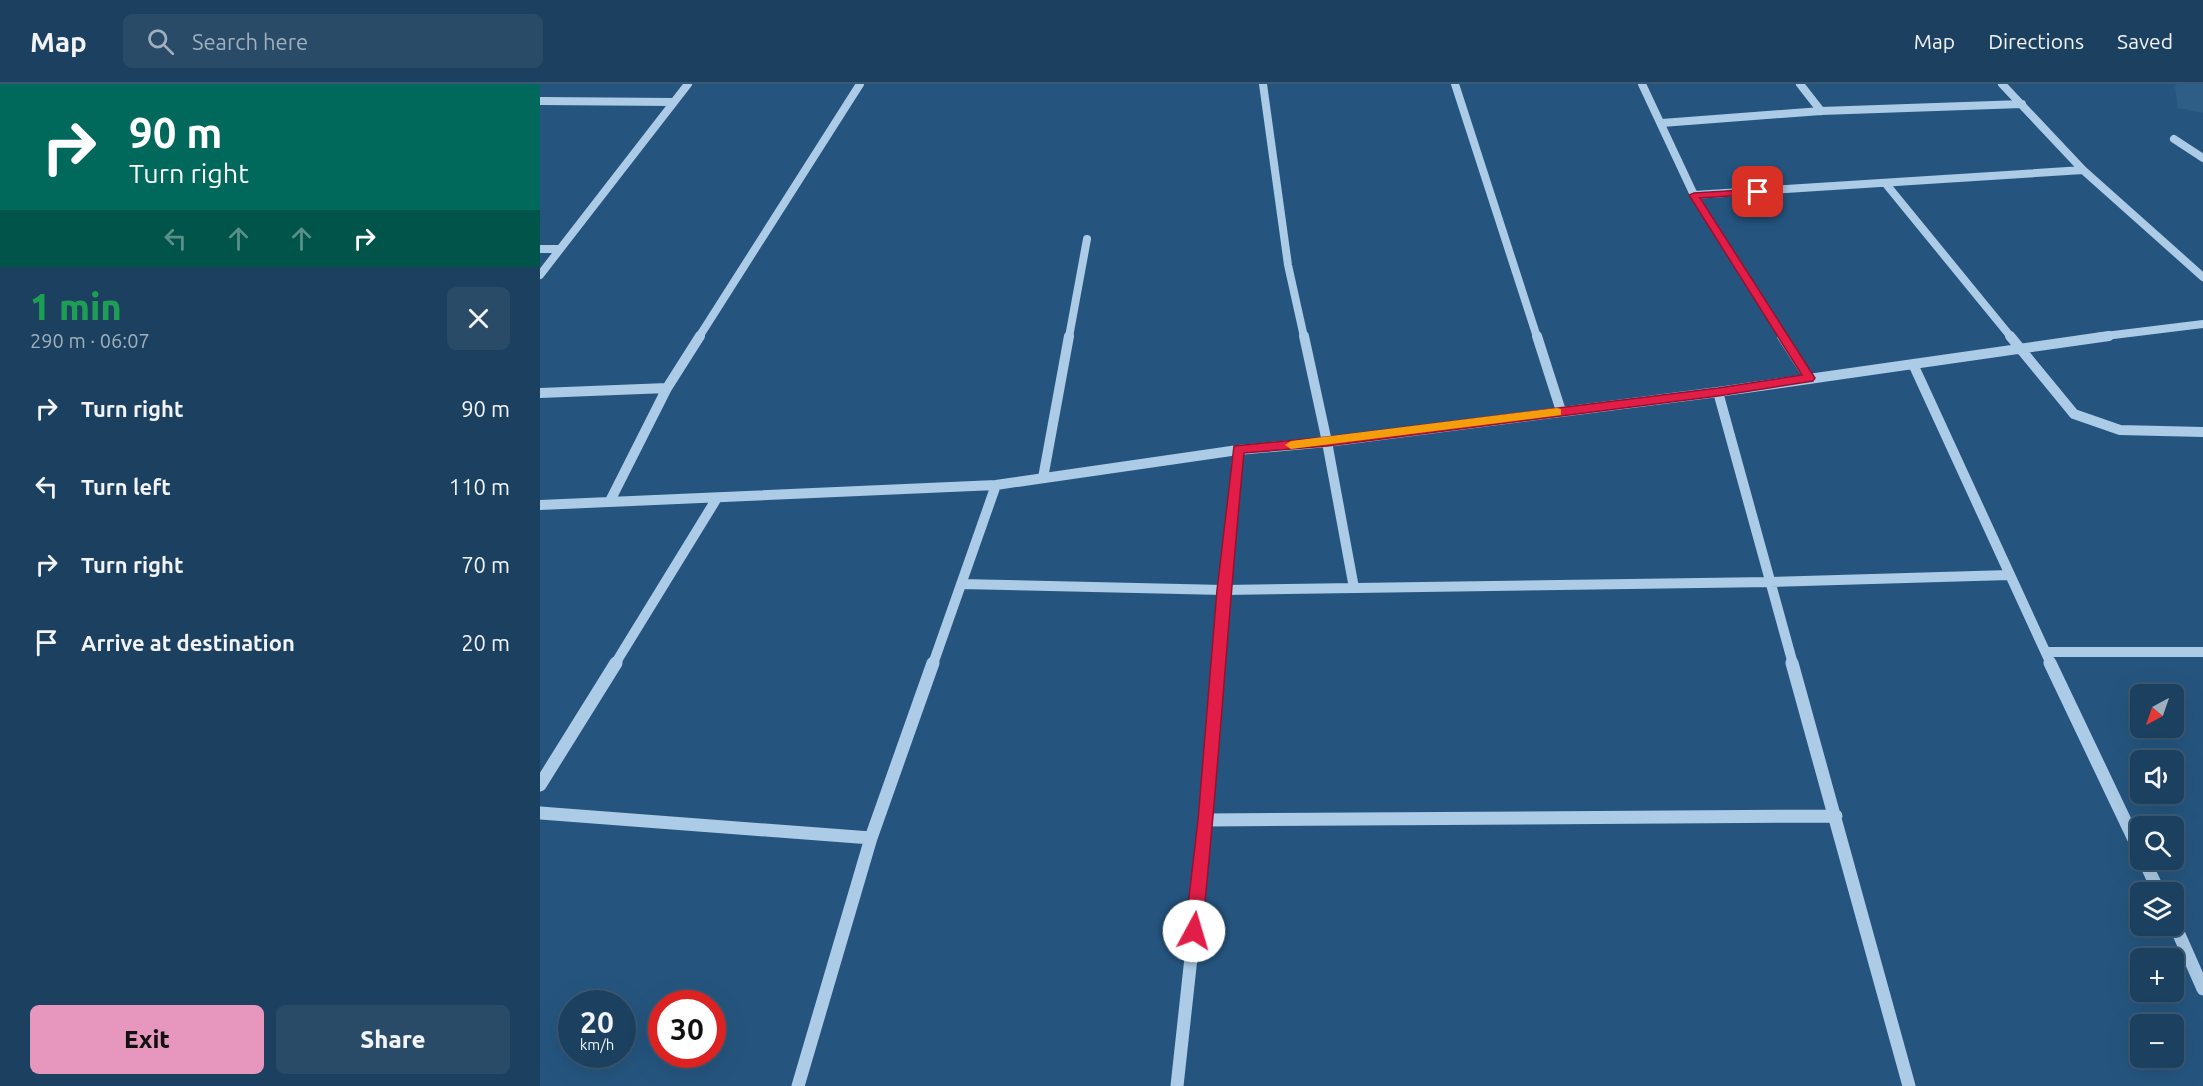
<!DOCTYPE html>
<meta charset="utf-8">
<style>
body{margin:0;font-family:Ubuntu,sans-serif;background:#294b68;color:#f1f3f6;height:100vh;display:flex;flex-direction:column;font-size:22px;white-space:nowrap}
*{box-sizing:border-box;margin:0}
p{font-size:20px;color:#a0afbd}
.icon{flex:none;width:33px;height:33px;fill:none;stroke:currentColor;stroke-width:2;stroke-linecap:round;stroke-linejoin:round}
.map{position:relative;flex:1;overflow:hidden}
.side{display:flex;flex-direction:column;background:#1c405f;width:540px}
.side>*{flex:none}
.banner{background:#00695c;color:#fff;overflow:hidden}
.needle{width:39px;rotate:220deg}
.controls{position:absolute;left:1590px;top:600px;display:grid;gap:12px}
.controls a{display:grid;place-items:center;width:54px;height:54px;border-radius:9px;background:#1c405f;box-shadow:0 6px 24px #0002,0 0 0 2px #3a5974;font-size:30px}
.speed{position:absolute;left:18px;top:906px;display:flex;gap:12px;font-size:30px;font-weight:700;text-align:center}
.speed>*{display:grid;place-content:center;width:78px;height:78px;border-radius:50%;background:#1c405f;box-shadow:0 6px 24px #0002,0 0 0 2px #3a5974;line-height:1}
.speed small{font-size:15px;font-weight:400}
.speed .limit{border:9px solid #d22;background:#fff;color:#111}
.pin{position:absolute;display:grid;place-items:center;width:51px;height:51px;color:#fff;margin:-26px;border-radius:12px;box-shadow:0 3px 9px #0006}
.me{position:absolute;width:66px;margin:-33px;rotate:6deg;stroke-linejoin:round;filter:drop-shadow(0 0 4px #0008)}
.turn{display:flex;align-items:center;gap:21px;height:126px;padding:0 30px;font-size:27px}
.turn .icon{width:78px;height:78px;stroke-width:2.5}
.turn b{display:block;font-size:42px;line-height:51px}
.lanes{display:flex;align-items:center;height:57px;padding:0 30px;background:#0003;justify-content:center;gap:30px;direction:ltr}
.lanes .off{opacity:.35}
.round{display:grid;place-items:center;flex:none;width:63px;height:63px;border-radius:9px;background:#294b68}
.summary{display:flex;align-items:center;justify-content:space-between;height:102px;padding:0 30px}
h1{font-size:36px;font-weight:800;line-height:45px;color:#1e9e55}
.cta{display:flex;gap:12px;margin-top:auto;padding:12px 30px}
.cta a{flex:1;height:69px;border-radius:9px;background:#e797bd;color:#111;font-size:24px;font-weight:800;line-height:69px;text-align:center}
.cta a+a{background:#294b68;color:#f1f3f6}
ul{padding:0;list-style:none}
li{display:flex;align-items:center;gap:18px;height:78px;padding:0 30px}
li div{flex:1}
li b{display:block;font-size:22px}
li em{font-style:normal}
header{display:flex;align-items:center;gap:36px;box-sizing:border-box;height:84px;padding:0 30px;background:#1c405f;border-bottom:2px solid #3a5974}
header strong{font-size:28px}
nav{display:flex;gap:33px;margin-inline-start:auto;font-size:21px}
.search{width:420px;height:54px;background:#294b68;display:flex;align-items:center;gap:15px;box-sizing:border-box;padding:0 21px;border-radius:9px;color:#a0afbd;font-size:22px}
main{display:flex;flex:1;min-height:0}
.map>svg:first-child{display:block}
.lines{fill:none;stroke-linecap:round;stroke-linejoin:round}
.minor-far2{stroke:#accbe6;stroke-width:8}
.minor-far1{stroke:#accbe6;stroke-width:10}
.minor{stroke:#accbe6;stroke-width:13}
.wall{fill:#2e5e85}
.route{fill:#e11d48;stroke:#92132f;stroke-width:1.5}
.slow{fill:#f59e0b}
</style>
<header>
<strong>Map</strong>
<div class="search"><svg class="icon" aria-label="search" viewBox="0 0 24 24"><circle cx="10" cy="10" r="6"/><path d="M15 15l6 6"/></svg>Search here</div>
<nav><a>Map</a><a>Directions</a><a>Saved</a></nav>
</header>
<main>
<section class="side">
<div class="banner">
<div class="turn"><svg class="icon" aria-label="right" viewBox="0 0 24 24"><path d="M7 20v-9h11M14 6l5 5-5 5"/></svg><div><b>90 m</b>Turn right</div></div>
<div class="lanes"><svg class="icon off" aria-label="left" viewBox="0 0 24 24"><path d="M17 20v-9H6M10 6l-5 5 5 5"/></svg><svg class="icon off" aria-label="ahead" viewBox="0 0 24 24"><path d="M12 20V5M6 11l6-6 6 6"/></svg><svg class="icon off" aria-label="ahead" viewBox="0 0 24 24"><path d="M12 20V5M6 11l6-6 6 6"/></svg><svg class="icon" aria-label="right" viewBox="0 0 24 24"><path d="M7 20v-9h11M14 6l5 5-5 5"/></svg></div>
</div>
<div class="summary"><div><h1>1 min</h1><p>290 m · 06:07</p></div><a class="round"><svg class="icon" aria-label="close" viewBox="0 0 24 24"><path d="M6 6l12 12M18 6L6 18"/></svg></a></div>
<ul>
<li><svg class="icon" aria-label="right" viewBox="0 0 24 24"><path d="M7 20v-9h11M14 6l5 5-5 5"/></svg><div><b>Turn right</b></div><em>90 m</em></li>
<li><svg class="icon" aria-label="left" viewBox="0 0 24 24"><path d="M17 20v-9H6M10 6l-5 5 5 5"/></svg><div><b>Turn left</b></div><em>110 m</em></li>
<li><svg class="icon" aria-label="right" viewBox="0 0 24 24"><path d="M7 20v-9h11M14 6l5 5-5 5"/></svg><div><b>Turn right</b></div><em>70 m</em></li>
<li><svg class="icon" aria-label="arrive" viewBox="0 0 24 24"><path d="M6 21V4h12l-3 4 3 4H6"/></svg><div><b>Arrive at destination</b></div><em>20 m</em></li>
</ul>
<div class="cta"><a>Exit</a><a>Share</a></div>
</section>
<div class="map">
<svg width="1663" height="1002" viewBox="0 0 1663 1002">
<rect width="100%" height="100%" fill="#25557f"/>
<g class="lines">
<path class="minor-far2" d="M723,0l25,181 16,72
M915,0l82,253
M1102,0l52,111 89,142
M1260,0l21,27
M1462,0l81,86 120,107
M0,17l133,1
M1122,39l159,-12 201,-7
M1634,55l29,19
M1346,100l125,153
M1154,111l389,-25
M0,165h20
M0,191l148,-191
M159,253l161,-253
M529,253l18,-98
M1557,253l106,-13"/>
<path class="minor-far1" d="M764,252l23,106 27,146
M997,252l24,75
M1242,252l27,42
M1470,252l64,78 46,16 83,2
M1373,280l138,300
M1178,308l75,272
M0,309l127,-5
M503,394l26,-142
M70,417l57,-113 33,-52
M0,421l456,-20 242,-35 89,-8 391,-50 391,-56
M421,500l263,6 546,-8 239,-7
M1507,568h156
M75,580l102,-166
M393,580l63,-179
M678,580l20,-214"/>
<path class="minor" d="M1252,579l117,423
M1510,579l90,189
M0,701l76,-122
M0,729l331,25
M666,736l630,-4
M1604,776l15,32
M1634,839l29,66
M258,1002l73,-248 62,-175
M637,1002l29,-266 12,-157"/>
</g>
<path class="wall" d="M1637,0h26v29l-25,-5 -3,-21z"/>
<path class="route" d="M1218,105h3v5l-61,4 115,180 -2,3 -95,15 -391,50 -83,7c-16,159 -25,319 -42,478l-2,6 -6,2 -6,-2 -3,-6 13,-111 19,-230 17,-144 93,-9 391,-49 84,-13 -113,-180 5,-2z"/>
<path class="slow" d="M1017,324l4,1v6l-270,34 -6,-4 6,-4z"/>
</svg>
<div class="controls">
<a><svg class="needle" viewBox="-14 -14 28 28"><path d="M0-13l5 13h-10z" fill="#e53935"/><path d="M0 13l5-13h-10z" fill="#a0afbd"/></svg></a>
<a><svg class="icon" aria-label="sound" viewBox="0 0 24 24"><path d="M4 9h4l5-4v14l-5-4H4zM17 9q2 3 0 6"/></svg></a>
<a><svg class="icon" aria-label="search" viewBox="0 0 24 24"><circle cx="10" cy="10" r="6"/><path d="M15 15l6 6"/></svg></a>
<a><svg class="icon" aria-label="layers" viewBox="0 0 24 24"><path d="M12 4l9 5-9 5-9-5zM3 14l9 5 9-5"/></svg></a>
<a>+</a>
<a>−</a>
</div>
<div class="speed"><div>20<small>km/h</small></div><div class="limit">30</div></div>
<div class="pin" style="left:1218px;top:108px;background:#d93025"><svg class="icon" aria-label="arrive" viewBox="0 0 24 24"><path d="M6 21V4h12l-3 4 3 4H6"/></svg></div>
<svg class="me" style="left:654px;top:847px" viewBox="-20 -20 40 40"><circle r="19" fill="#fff"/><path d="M0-13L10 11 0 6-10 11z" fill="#e11d48"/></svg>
</div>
</main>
